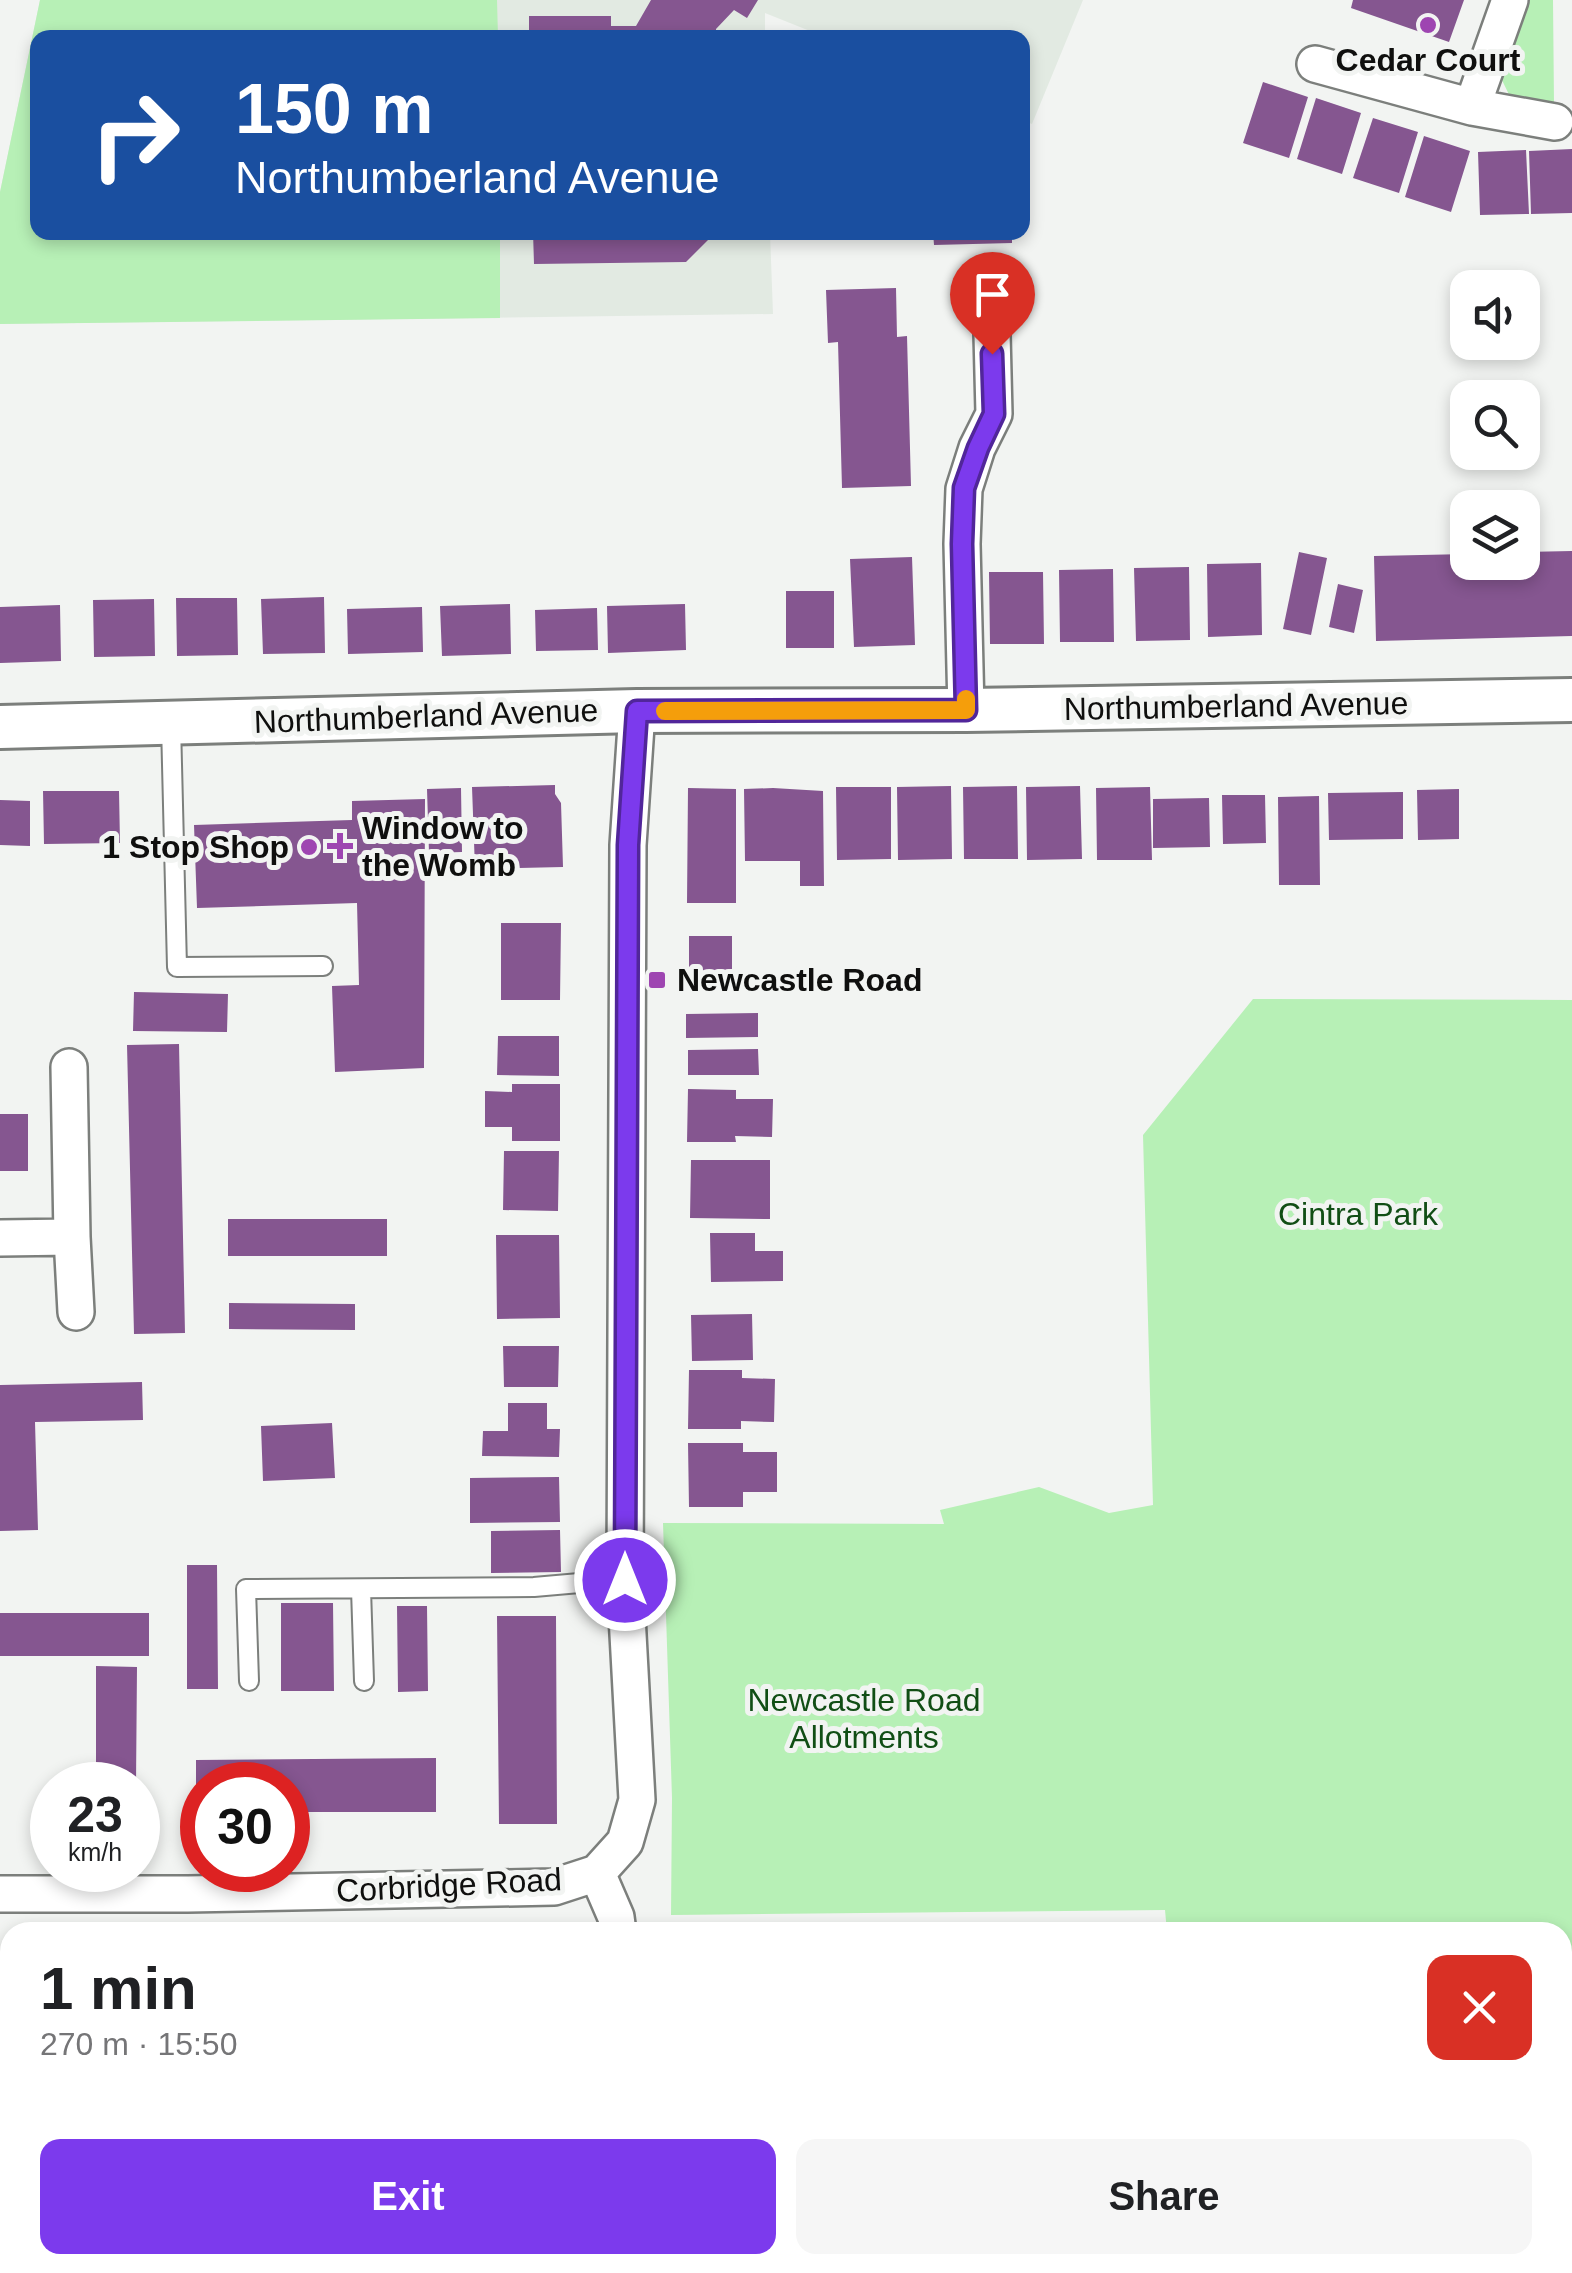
<!DOCTYPE html>
<meta charset="utf-8">
<style>
body{margin:0;font-family:Arial,sans-serif;background:#f6f6f6;color:#202124;height:100vh;display:flex;flex-direction:column;font-size:38px;white-space:nowrap}
*{box-sizing:border-box;margin:0}
p{font-size:32px;color:#757577}
.icon{flex:none;width:55px;height:55px;fill:none;stroke:currentColor;stroke-width:2;stroke-linecap:round;stroke-linejoin:round}
.map{position:relative;flex:1;overflow:hidden}
.side{position:absolute;left:0px;top:1922px;width:1572px;height:352px;display:flex;flex-direction:column;background:#fff;border-radius:30px 30px 0 0;box-shadow:0 5px 15px #0003}
.side>*{flex:none}
.hud{position:absolute;left:30px;top:30px;width:1000px;height:210px;border-radius:20px;box-shadow:0 5px 15px #0003;background:#1a4fa0;color:#fff;overflow:hidden}
.buttons{position:absolute;left:1450px;top:270px;display:grid;gap:20px}
.buttons a{display:grid;place-items:center;width:90px;height:90px;border-radius:20px;background:#fff;box-shadow:0 5px 15px #0003;font-size:50px}
.speed{position:absolute;left:30px;top:1762px;display:flex;gap:20px;font-size:50px;font-weight:700;text-align:center}
.speed>*{display:grid;place-content:center;width:130px;height:130px;border-radius:50%;background:#fff;box-shadow:0 5px 15px #0003;line-height:1}
.speed small{font-size:25px;font-weight:400}
.speed .limit{border:15px solid #d22;background:#fff;color:#111}
.pin{position:absolute;display:grid;place-items:center;width:85px;height:85px;color:#fff;margin:-102px -42px;border-radius:50% 50% 50% 0;rotate:-45deg;box-shadow:0 0 10px #0007}
.pin .icon{rotate:45deg}
.me{position:absolute;width:110px;margin:-55px;rotate:0deg;stroke-linejoin:round;filter:drop-shadow(0 0 8px #0008)}
.turn{display:flex;align-items:center;gap:35px;height:210px;padding:0 40px;font-size:45px}
.turn .icon{width:130px;height:130px;stroke-width:2.5}
.turn b{display:block;font-size:70px;line-height:85px}
.round{display:grid;place-items:center;flex:none;width:105px;height:105px;border-radius:20px;background:#f6f6f6}
.overview{display:flex;align-items:center;justify-content:space-between;height:170px;padding:0 40px}
h1{font-size:60px;font-weight:600;line-height:75px}
.primary-button{display:flex;gap:20px;margin-top:auto;padding:20px 40px}
.primary-button a{flex:1;height:115px;border-radius:20px;background:#7c3aed;color:#fff;font-size:40px;font-weight:600;line-height:115px;text-align:center}
.primary-button a+a{background:#f6f6f6;color:#202124}
.map>svg:first-child{display:block}
.built{fill:#e2eae2}
.green{fill:#b7f0b6}
.building{fill:#855690}
.lines{fill:none;stroke-linecap:round;stroke-linejoin:round}
.service-casing{stroke:#7c7f7c;stroke-width:22}
.minor-casing{stroke:#7c7f7c;stroke-width:40}
.tertiary-casing{stroke:#7c7f7c;stroke-width:48}
.service{stroke:#fff;stroke-width:18}
.minor{stroke:#fff;stroke-width:35}
.tertiary{stroke:#fff;stroke-width:42}
.route-casing{stroke:#51269a;stroke-width:25}
.route{stroke:#7c3aed;stroke-width:18}
.slow{stroke:#f59e0b;stroke-width:18}
.poi-dot{fill:#9e45b1;stroke:#f2f4f2;stroke-width:4}
.labels{text-anchor:middle;stroke-width:10;stroke-linejoin:round;paint-order:stroke}
.poi-label{font-size:32px;font-weight:bold;fill:#0f0f0e;stroke:#f2f4f2;text-anchor:start}
.street-label{font-size:32px;fill:#0f0f0e;stroke:#f2f4f2}
.park-label{font-size:32px;fill:#114e15;stroke:#f2f4f2}
</style>
<div class="map">
<svg width="1572" height="2273" viewBox="0 0 1572 2273">
<rect width="100%" height="100%" fill="#f2f4f2"/>
<path class="built" d="M40,0h1043l-51,124 -9,-4 -1,-82 -197,-1 -60,-24v25h-727v194l732,1 3,81 -773,10v-132z
M1563,2169l9,8v96h-738l2,-8h726z"/>
<path class="green" d="M40,0h457l1,37 -460,1v194l462,1v85l-500,6v-132z
M1530,0h23l1,104 -40,1 -14,-29z
M1253,999l319,1v1177l-10,-8v-237h-395l-2,-22 -494,5 1,-117 -9,-275 281,1 -4,-14 99,-23 70,26 44,-8 -10,-370z"/>
<path class="building" d="M651,0h107l-11,18 -13,-8 -18,19v9h-187v-22h82v10h25z
M1353,0h111l-15,42 -98,-34z
M1263,82l45,15 -19,61 -46,-15z
M1316,98l45,15 -19,61 -45,-15z
M1373,118l45,14 -19,61 -46,-15z
M1424,136l46,15 -19,61 -46,-15z
M1572,149v64l-41,1 -2,-63z
M1526,150l3,64 -49,1 -2,-63z
M533,232h183l-30,30 -152,2z
M933,232h79v11l-78,2z
M896,288l1,49 10,-1 4,150 -69,2 -4,-146 -10,1 -2,-53z
M1572,551v85l-196,5 -2,-85 94,-2v8h54v-10z
M1299,552l28,6 -16,77 -28,-6z
M912,557l3,88 -61,2 -4,-88z
M1261,563l1,72 -54,2 -1,-73z
M1189,567l1,73 -54,1 -2,-73z
M1113,569l1,73h-54l-1,-72z
M989,572h54l1,72h-54z
M1338,584l25,6 -9,43 -25,-6z
M786,591h48v57h-48z
M324,597l1,56 -62,1 -2,-55z
M176,598h61l1,57 -61,1z
M154,599l1,57 -61,1 -1,-57z
M510,604l1,50 -69,2 -2,-50z
M685,604l1,46 -78,3 -1,-47z
M60,605l1,56 -61,2v-56z
M422,607l1,45 -75,2 -1,-45z
M597,608l1,42 -62,1 -1,-41z
M555,785v9l6,9 2,64 -88,2 -3,-82z
M951,786l1,73 -54,1 -1,-73z
M1017,786l1,73h-54l-1,-72z
M1080,786l2,73 -55,1 -1,-73z
M836,787h55v72l-54,1z
M1150,787l2,73h-55l-1,-72z
M461,788l1,64 -33,1 -2,-64z
M688,788l48,1v114h-49z
M773,788l50,3 1,95h-24v-25h-55l-1,-72z
M1459,789v50l-41,1 -1,-50z
M43,791h76l1,52 -76,1z
M1403,792v47l-74,1 -1,-47z
M1222,795h43l1,48 -43,1z
M1319,796l1,89h-41l-1,-88z
M1209,798l1,49 -57,1v-49z
M425,799l-1,269 -89,4 -3,-86 27,-1 -2,-82 -160,5 -3,-83 158,-5v-19z
M0,800l30,1v45l-30,-1z
M501,923h60l-1,77h-59z
M689,936h43v36h-43z
M134,992l94,2 -1,38 -94,-1z
M758,1013v24l-72,1v-24z
M498,1036h61v40l-62,-1z
M179,1044l6,289 -51,1 -7,-289z
M758,1049l1,26h-71v-25z
M512,1084h48v57h-48v-14h-27v-36l27,1z
M688,1089l48,1v9h37l-1,38 -37,-1 1,6h-49z
M0,1114h28v57h-28z
M504,1151h55l-1,60 -55,-1z
M691,1160h79v59l-80,-1z
M228,1219h159v37h-159z
M710,1233h45v18h28v30l-72,1z
M496,1235h63l1,83 -63,1z
M229,1303l126,1v26l-126,-1z
M752,1314l1,46 -61,1 -1,-46z
M503,1346h56l-1,41h-54z
M689,1370h53v8l33,1 -1,43 -33,-1v8h-53z
M142,1382l1,38 -108,2 3,108 -38,1v-146z
M508,1403h39v26h13l-1,28 -77,-1 1,-25h25z
M332,1423l3,55 -72,3 -2,-55z
M688,1443h55v9h34v40h-34v15h-54z
M559,1477l1,45 -90,1v-45z
M560,1530l1,42 -70,1v-42z
M187,1565h30l1,124h-31z
M281,1603h52l1,88h-53z
M397,1606h30l1,85 -30,1z
M0,1613h149v43h-149z
M497,1616h59l1,208h-58z
M96,1666l41,1 -1,118h-40z
M436,1758v54h-148v-27h-86v27h-6v-52z
M0,1981h10v146h-10z
M0,2209h10v39h-10z
M103,2265h37v8h-37z
M425,2265h32v8h-32z
M524,2265h42v8h-42z
M730,2265h44v8h-44z
M1347,2265h101l-1,8h-100z"/>
<g class="lines">
<defs>
<path id="service" d="M171,724l6,243 146,-1
M361,1589l3,92
M249,1681l-3,-92 288,-2 91,-8
M411,2265v8"/>
<path id="minor" d="M1510,0l-38,107 83,15
M1315,64l157,43
M966,710l-4,-166 2,-55 13,-41 17,-34 -3,-120
M72,1237l4,75
M0,1238l72,-1 -3,-170
M597,1873l28,-31 12,-42 -12,-221 3,-734 9,-134
M597,1873l19,44 2,15
M0,1894h188l366,-7 43,-14
M649,2265v8"/>
<path id="tertiary" d="M0,727l637,-16 329,-1 606,-10"/>
</defs>
<use href="#service" class="service-casing"/>
<use href="#minor" class="minor-casing"/>
<use href="#tertiary" class="tertiary-casing"/>
<use href="#service" class="service"/>
<use href="#minor" class="minor"/>
<use href="#tertiary" class="tertiary"/>
</g>
<g class="lines">
<defs>
<path id="route" d="M625,1580l3,-735 9,-134 329,-1 -4,-166 2,-56 14,-40 16,-34 -2,-60"/>
</defs>
<use href="#route" class="route-casing"/>
<use href="#route" class="route"/>
<path class="slow" d="M665,711l301,-1v-11"/>
</g>
<g class="poi-dot">
<circle cx="1428" cy="25" r="10"/>
<path d="M335 831h10v10h10v10h-10v10h-10v-10h-10v-10h10z"/>
<circle cx="309" cy="847" r="10"/>
<rect x="647" y="970" width="20" height="20" rx="5"/>
</g>
<g class="labels">
<g class="poi-label">
<text x="1428" y="71" text-anchor="middle">Cedar Court</text>
<text x="362" y="839">Window to<tspan x="362" dy="37">the Womb</tspan></text>
<text x="289" y="858" text-anchor="end">1 Stop Shop</text>
<text x="677" y="991">Newcastle Road</text>
</g>
<g class="street-label">
<text transform="translate(1236 706) rotate(-1)" y="11">Northumberland Avenue</text>
<text transform="translate(426 716) rotate(-2)" y="11">Northumberland Avenue</text>
<text transform="translate(449 1885) rotate(-3)" y="11">Corbridge Road</text>
</g>
<g class="park-label">
<text x="1358" y="1225">Cintra Park</text>
<text x="864" y="1711">Newcastle Road<tspan x="864" dy="37">Allotments</tspan></text>
</g>
</g>
</svg>
<div class="buttons">
<a><svg class="icon" aria-label="sound" viewBox="0 0 24 24"><path d="M4 9h4l5-4v14l-5-4H4zM17 9q2 3 0 6"/></svg></a>
<a><svg class="icon" aria-label="search" viewBox="0 0 24 24"><circle cx="10" cy="10" r="6"/><path d="M15 15l6 6"/></svg></a>
<a><svg class="icon" aria-label="layers" viewBox="0 0 24 24"><path d="M12 4l9 5-9 5-9-5zM3 14l9 5 9-5"/></svg></a>
</div>
<div class="speed"><div>23<small>km/h</small></div><div class="limit">30</div></div>
<div class="pin" style="left:992px;top:354px;background:#d93025"><svg class="icon" aria-label="arrive" viewBox="0 0 24 24"><path d="M6 21V4h12l-3 4 3 4H6"/></svg></div>
<svg class="me" style="left:625px;top:1580px" viewBox="-20 -20 40 40"><circle r="17" fill="#7c3aed" stroke="#fff" stroke-width="3"/><path d="M0-11L8 9 0 5-8 9z" fill="#fff"/></svg>
<div class="hud">
<div class="turn"><svg class="icon" aria-label="right" viewBox="0 0 24 24"><path d="M7 20v-9h11M14 6l5 5-5 5"/></svg><div><b>150 m</b>Northumberland Avenue</div></div>
</div>
<section class="side">
<div class="overview"><div><h1>1 min</h1><p>270 m · 15:50</p></div><a class="round" style="background:#d93025;color:#fff"><svg class="icon" aria-label="close" viewBox="0 0 24 24"><path d="M6 6l12 12M18 6L6 18"/></svg></a></div>
<div class="primary-button"><a>Exit</a><a>Share</a></div>
</section>
</div>
